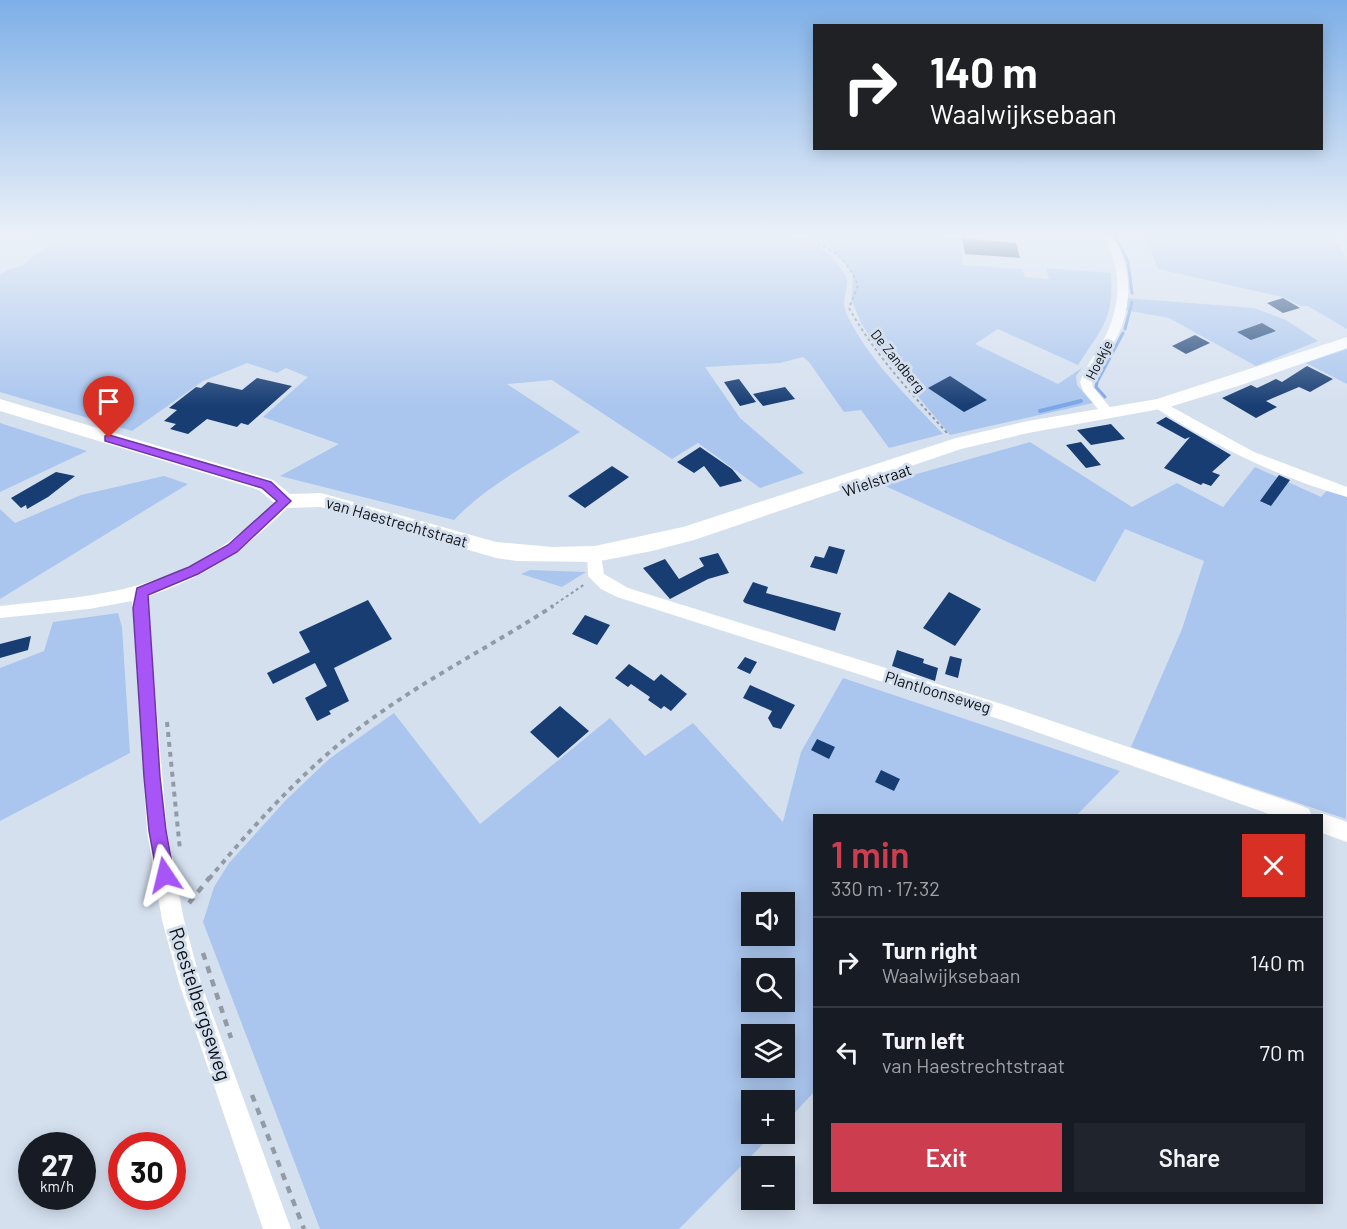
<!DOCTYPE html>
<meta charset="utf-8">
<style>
body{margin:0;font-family:Barlow,sans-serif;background:#20242c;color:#f1f3f6;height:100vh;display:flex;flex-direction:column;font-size:22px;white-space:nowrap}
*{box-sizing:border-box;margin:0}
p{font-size:20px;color:#9ea1a6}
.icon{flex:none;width:33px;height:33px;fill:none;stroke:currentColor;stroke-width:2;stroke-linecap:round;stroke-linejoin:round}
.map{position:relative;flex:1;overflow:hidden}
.panel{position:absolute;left:813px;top:814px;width:510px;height:390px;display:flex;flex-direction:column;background:#171b24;border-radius:0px;box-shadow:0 3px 15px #0003}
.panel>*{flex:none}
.top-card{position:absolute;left:813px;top:24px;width:510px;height:126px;border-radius:0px;box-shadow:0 3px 15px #0003;background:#202124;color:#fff;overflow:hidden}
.controls{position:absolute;left:741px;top:892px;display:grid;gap:12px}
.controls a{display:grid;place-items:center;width:54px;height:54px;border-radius:0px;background:#171b24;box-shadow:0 3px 15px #0003;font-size:30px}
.speed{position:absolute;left:18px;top:1132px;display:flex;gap:12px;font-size:30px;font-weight:700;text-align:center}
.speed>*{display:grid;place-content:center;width:78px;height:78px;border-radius:50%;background:#171b24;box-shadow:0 3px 15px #0003;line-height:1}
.speed small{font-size:15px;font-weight:400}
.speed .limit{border:9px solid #d22;background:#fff;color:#111}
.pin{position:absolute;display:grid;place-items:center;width:51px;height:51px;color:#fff;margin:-62px -26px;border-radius:50% 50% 50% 0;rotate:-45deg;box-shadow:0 0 6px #0007}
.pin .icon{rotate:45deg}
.me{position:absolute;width:66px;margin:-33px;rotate:350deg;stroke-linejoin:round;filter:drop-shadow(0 0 4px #0008)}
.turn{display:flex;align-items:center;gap:21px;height:126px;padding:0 18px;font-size:27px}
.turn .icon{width:78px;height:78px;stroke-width:2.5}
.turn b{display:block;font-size:42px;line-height:51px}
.round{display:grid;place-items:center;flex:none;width:63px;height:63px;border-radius:0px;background:#20242c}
.headline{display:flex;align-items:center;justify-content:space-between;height:102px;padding:0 18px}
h1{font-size:36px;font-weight:600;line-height:45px;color:#cd3d50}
.cta{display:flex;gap:12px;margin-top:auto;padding:12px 18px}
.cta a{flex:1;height:69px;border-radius:0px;background:#cd3d50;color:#fff;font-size:24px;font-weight:600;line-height:69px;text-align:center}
.cta a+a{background:#20242c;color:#f1f3f6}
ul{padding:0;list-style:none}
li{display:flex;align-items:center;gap:18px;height:90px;padding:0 18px;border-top:2px solid #363941}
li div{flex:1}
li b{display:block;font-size:22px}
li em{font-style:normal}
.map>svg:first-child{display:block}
.green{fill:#aac6ee;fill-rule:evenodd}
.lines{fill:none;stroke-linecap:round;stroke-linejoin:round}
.stream-far1{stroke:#7ca7e5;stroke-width:3}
.stream{stroke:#7ca7e5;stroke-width:4}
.building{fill:#173d73}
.path-far2{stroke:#929aa6;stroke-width:2;stroke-dasharray:3 3;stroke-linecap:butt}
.path-far1{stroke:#929aa6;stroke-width:4;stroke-dasharray:5 5;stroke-linecap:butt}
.path{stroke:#929aa6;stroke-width:4.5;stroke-dasharray:7 7;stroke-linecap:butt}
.street{fill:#fff;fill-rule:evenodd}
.secondary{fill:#fff;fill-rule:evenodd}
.route{fill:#a855f7;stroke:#6d37a1;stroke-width:1.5}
.labels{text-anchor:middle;stroke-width:6;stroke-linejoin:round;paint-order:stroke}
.far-street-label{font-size:14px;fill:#0d1116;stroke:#d5e0ef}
.street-label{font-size:16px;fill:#0d1116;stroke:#d5e0ef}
.near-street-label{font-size:20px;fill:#0d1116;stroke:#d5e0ef}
</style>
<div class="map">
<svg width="1347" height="1229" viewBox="0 0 1347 1229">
<rect width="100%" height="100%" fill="#d5e0ef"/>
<path class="green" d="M28,234h744c17,3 42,6 56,20 5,5 18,18 19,26 1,14 -7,20 0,35 22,46 62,83 96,119l-54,14 -28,-38 -17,2 -35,-50 -6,-5 -23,6 -75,4 35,51 64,55 -44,15 -62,-45 -26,16 -120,-79 -45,4 73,48c-42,27 -92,52 -126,88l-174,-44 59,-32 -76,-27 45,-40 -22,-9 -9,5 -30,-10 -44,18 -71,50 -132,-39v-117l10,-6 11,-3 30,-22 -20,-1 2,-6z
M789,234h140l31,5 3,26 59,4 3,8 24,2 -3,-11 65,5c3,47 -9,55 -33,92l-80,-36 -23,15 83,40 24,-16 -6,8 1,9 16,18 -143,32 -74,-89 -15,-23 -9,-22 1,-26 -6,-9 -16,-18z
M1145,234h189l13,27v68l-39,-23h-7l-19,-9 -124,-28z
M1126,298l128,10 32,12 32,21 -62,25 -87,-48 -45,-8z
M1347,349v35l-41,-21z
M0,423l87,28 -87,41z
M1030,442l102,65 45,-24 46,24 32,-40 66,30 8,-9 18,7 -1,324 -215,-72 51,-118 22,-68 -79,-32 -30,53 -214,-98z
M164,476l24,8 -188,115v-90l15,14 66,-28z
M530,570l56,2 -24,15 -41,-13z
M118,613l4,14 8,126 -130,68v-153l44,-17 9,-29z
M843,678l277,93 -44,45h-262v276l-29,31 -1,-22h-32v33h21l-94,95h-359l-117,-307 11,-35 15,-24 57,-63 43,-41 65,-46 86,111 130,-106 35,38 48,-33 90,99 18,-70zM752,903h32v33h-32zM752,969h32v33h-32zM752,1035h32v33h-32z"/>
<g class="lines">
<path class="stream-far1" d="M1114,234l14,28 4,31
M1125,329l7,-27
M1105,397l-9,-10 1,-5 26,-49"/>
<path class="stream" d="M1040,411l41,-10"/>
</g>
<path class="building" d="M962,238l54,5 4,15 -55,-4z
M1283,298l17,10 -17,5 -16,-10z
M1262,323l14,8 -25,9 -14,-8z
M1195,335l15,8 -24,11 -14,-8z
M1307,366l26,13 -23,13 -11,-5 -33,14 11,6 -21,11 -34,-20 29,-13 6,3 19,-9 6,3z
M950,376l37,24 -23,12 -36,-24z
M257,378l35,8 -44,39 -7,-2 -4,4 -30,-8 -19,15 -18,-5 6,-5 -12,-3 13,-11 -8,-2 27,-21 5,1 7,-6 34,8z
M739,379l17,23 -16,4 -16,-24z
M785,387l10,12 -32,7 -10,-12z
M1166,417l65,38 -19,17 8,3 -9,11 -8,-3 -2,2 -37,-17 26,-31 -5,2 -29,-16z
M1111,424l14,15 -34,6 -14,-15z
M1081,442l20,23 -15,3 -20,-23z
M700,447l32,22 10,12 -22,6 -16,-21 -10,7 -17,-11z
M612,466l17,11 -44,31 -17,-12z
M56,472l19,4 -27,21 -21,12 -1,-4 -5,3 -10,-10z
M1279,475l11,5 -19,26 -11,-5z
M829,546l16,4 -8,24 -27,-7 5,-11 9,2z
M718,553l11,20 -21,6 -38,20 -27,-31 22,-9 14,20 25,-13 -5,-8z
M753,582l15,5 -2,6 75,20 -6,18 -90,-28 -2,-2z
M949,592l32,17 -26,37 -32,-18z
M368,600l24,39 -58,29 15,33 -20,10 2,3 -14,7 -12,-23 22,-12 -12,-23 -42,21 -6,-11 43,-21 -11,-20z
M585,615l25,10 -13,20 -25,-11z
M31,636l-3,14 -28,8v-14z
M897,650l27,9 -1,4 15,5 -3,13 -43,-15z
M950,656l12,3 -4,19 -13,-4z
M745,657l12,5 -7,12 -13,-6z
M629,664l25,17 7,-7 26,20 -16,17 -7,-5 -3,3 -13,-9 2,-3 -19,-13 -3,3 -13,-9z
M750,685l45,20 -14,24 -8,-2 -5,-9 4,-7 -29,-13z
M560,706l29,25 -31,27 -28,-26z
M817,739l18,8 -6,12 -18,-9z
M881,770l19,9 -6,12 -19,-9z"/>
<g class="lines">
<path class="path-far2" d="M777,234c38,7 65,12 81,51l-9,23c26,47 62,85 98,125
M551,607l34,-23"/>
<path class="path-far1" d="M167,722l13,128
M209,879c44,-53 90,-104 144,-146 62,-49 134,-84 200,-127"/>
<path class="path" d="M189,903l21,-26
M203,953l28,85
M252,1095l52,134"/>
<path class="street" d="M1102,234h10c19,30 22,70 5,103 -8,15 -19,28 -25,45l1,5 20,24 -6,4 -5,-1 -19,-23 -3,-9c6,-18 19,-32 27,-49 15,-33 14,-69 -5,-99z
M1159,400l95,52 93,35v10c-69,-20 -133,-51 -193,-90l-1,-3 1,-3z
M285,496l5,1 2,4 -2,4c-40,41 -85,73 -141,91l-1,12 19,223 17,89 17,63 90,246h-28l-84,-246 -17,-63 -15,-89 -15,-230 -43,8 -89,9v-12c122,-13 189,-17 280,-109z
M595,548l5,2 4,24 24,14 377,117 297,101 7,3 3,7h-37l-270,-95 -388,-124 -16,-8 -13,-13 -1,-22 3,-4z
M1322,813l25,9v20l-25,-9v-17h-7z"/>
<path class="secondary" d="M1347,337v11l-109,38 -72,22 -138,25 -67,16 -267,91 -42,11 -57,11 -78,-1 -21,-3 -175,-51 -36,1 -7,-2 -19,-16 -259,-79v-12l273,81 17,14 31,-1 175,49 56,5 43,-1 88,-19 273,-89 72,-17 129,-22z"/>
</g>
<linearGradient id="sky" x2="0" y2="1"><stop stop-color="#7dafe7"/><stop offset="0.58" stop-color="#ecf1f8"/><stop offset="1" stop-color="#ecf1f8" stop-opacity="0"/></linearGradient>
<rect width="1347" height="406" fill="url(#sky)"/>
<path class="route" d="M109,435l162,47 20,19 -54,51 -39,22 -50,21 12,182 6,54 8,44 -3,6 -6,3 -6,-3 -2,-6 -8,-44 -5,-54 -11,-169 4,-20 52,-21 39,-22 49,-44 -15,-13 -157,-47v-5z"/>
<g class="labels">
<g class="far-street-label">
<text transform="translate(1099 360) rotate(-63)" y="5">Hoekje</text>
<text transform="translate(898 361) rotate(51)" y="5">De Zandberg</text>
</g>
<g class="street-label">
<text transform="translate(877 480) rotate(-19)" y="6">Wielstraat</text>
<text transform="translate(397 522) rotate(16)" y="6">van Haestrechtstraat</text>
<text transform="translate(938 692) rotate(17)" y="6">Plantloonseweg</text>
</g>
<g class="near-street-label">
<text transform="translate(200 1004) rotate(72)" y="7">Roestelbergseweg</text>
</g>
</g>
</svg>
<div class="controls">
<a><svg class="icon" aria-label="sound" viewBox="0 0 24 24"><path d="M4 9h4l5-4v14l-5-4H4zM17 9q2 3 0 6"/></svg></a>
<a><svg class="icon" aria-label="search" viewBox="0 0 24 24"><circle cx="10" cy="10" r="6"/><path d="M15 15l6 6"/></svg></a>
<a><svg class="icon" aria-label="layers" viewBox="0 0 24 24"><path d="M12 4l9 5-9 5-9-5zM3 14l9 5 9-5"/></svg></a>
<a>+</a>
<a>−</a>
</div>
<div class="speed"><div>27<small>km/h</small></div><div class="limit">30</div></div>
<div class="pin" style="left:109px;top:438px;background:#d93025"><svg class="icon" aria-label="arrive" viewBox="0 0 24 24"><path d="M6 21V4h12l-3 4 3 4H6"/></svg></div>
<svg class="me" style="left:165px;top:875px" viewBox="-20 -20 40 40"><path d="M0-17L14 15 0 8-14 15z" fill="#a855f7" stroke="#fff" stroke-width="4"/></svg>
<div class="top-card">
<div class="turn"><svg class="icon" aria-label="right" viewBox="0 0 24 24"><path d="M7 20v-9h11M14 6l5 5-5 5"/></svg><div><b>140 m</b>Waalwijksebaan</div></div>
</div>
<section class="panel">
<div class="headline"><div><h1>1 min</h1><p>330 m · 17:32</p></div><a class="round" style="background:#d93025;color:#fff"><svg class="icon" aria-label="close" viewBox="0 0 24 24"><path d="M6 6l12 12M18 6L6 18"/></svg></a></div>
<ul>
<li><svg class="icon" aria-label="right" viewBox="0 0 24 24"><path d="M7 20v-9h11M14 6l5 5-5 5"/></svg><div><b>Turn right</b><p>Waalwijksebaan</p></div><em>140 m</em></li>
<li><svg class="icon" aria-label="left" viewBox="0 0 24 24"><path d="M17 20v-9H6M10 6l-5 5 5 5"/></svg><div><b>Turn left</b><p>van Haestrechtstraat</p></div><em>70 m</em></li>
</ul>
<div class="cta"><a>Exit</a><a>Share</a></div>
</section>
</div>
